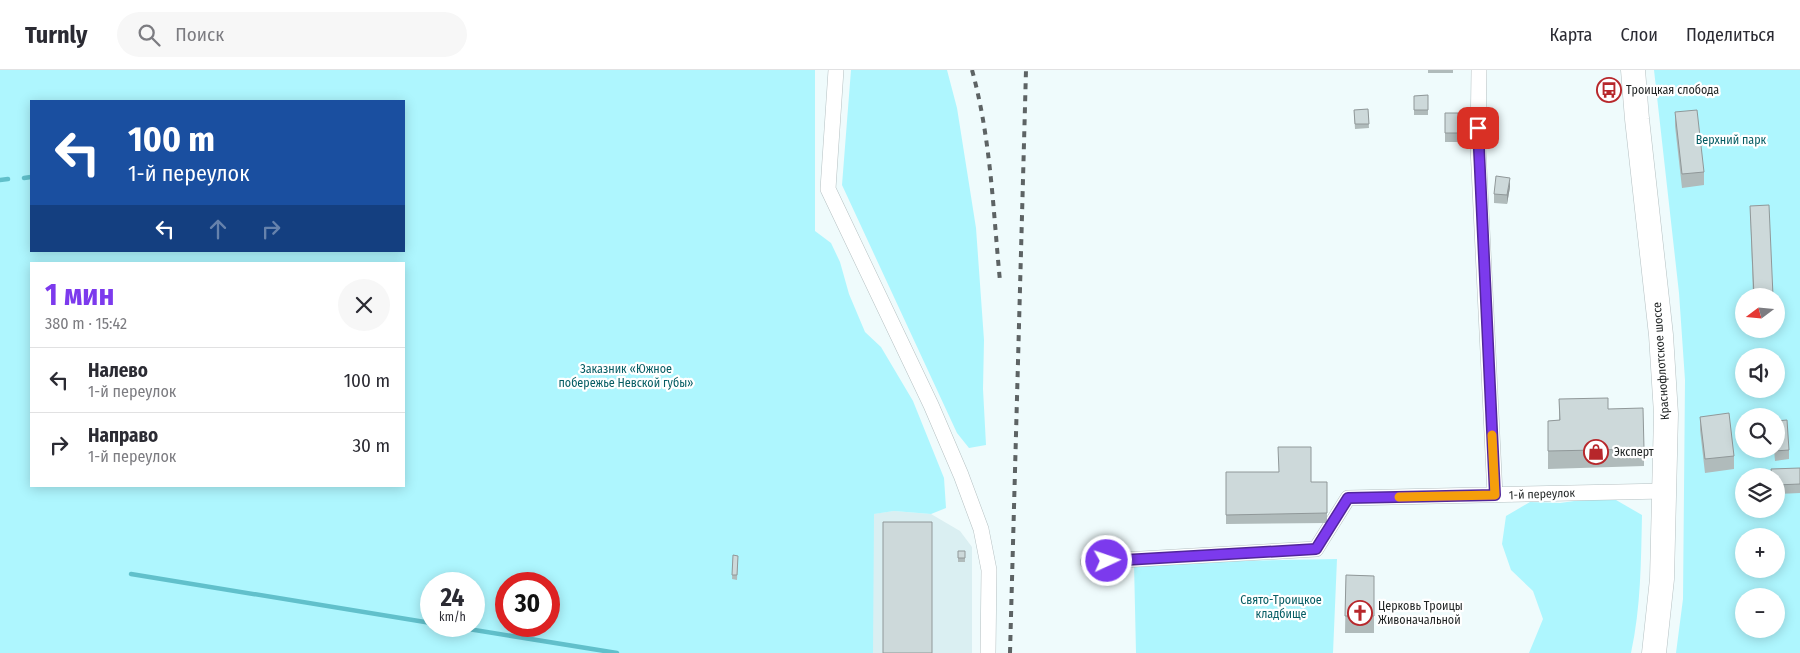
<!DOCTYPE html>
<html lang="ru">
<meta charset="utf-8">
<style>
body{margin:0;font-family:"Fira Sans Condensed",sans-serif;background:#f7f7f7;color:#2b2b33;height:100vh;display:flex;flex-direction:column;font-size:19px;white-space:nowrap}
*{box-sizing:border-box;margin:0}
p{font-size:16px;color:#7c7c81}
.icon{flex:none;width:28px;height:28px;fill:none;stroke:currentColor;stroke-width:2;stroke-linecap:round;stroke-linejoin:round}
.map{position:relative;flex:1;overflow:hidden}
.details{position:absolute;left:30px;top:192px;width:375px;height:225px;display:flex;flex-direction:column;background:#fff;border-radius:0px;box-shadow:0 2px 12px #0003}
.details>*{flex:none}
.top-card{position:absolute;left:30px;top:30px;width:375px;height:152px;border-radius:0px;box-shadow:0 2px 12px #0003;background:#1a4fa0;color:#fff;overflow:hidden}
.needle{width:32px;rotate:254deg}
.tools{position:absolute;left:1735px;top:218px;display:grid;gap:10px}
.tools a{display:grid;place-items:center;width:50px;height:50px;border-radius:50%;background:#fff;box-shadow:0 2px 12px #0003;font-size:25px}
.speed{position:absolute;left:420px;top:502px;display:flex;gap:10px;font-size:25px;font-weight:700;text-align:center}
.speed>*{display:grid;place-content:center;width:65px;height:65px;border-radius:50%;background:#fff;box-shadow:0 2px 12px #0003;line-height:1}
.speed small{font-size:12px;font-weight:400}
.speed .limit{border:8px solid #d22;background:#fff;color:#111}
.pin{position:absolute;display:grid;place-items:center;width:42px;height:42px;color:#fff;margin:-21px;border-radius:10px;box-shadow:0 2px 8px #0006}
.me{position:absolute;width:55px;margin:-28px;rotate:87deg;stroke-linejoin:round;filter:drop-shadow(0 0 4px #0008)}
.turn{display:flex;align-items:center;gap:18px;height:105px;padding:0 15px;font-size:22px}
.turn .icon{width:65px;height:65px;stroke-width:2.5}
.turn b{display:block;font-size:35px;line-height:42px}
.lanes{display:flex;align-items:center;height:48px;padding:0 15px;background:#0003;justify-content:center;gap:25px;direction:ltr}
.lanes .off{opacity:.35}
.round{display:grid;place-items:center;flex:none;width:52px;height:52px;border-radius:26px;background:#f7f7f7}
.overview{display:flex;align-items:center;justify-content:space-between;height:85px;padding:0 15px}
h1{font-size:30px;font-weight:700;line-height:38px;color:#7c3aed}
ul{padding:0;list-style:none}
li{display:flex;align-items:center;gap:15px;height:65px;padding:0 15px;border-top:1px solid #e1e1e2}
li div{flex:1}
li b{display:block;font-size:19px}
li em{font-style:normal}
header{display:flex;align-items:center;gap:30px;box-sizing:border-box;height:70px;padding:0 25px;background:#fff;border-bottom:1px solid #e1e1e2}
header strong{font-size:24px}
nav{display:flex;gap:28px;margin-inline-start:auto;font-size:18px}
.search{width:350px;height:45px;background:#f7f7f7;display:flex;align-items:center;gap:12px;box-sizing:border-box;padding:0 18px;border-radius:28px;color:#7c7c81;font-size:19px}
.map>svg:first-child{display:block}
.built{fill:#daeff2}
.green{fill:#aef6fe;fill-rule:evenodd}
.lines{fill:none;stroke-linecap:round;stroke-linejoin:round}
.stream{stroke:#61c0cb;stroke-width:4.5}
.street-casing{stroke:#b5c0c2;stroke-width:16}
.primary-casing{stroke:#b5c0c2;stroke-width:25}
.street{stroke:#fff;stroke-width:15}
.primary{stroke:#fff;stroke-width:24}
.rail{stroke:#5d6364;stroke-width:4;stroke-dasharray:6 6;stroke-linecap:butt}
.wall{fill:#b0bbbb}
.shaded-wall{fill:#909899}
.building{fill:#cdd9da;stroke:#909899}
.route-casing{stroke:#51269a;stroke-width:12}
.route{stroke:#7c3aed;stroke-width:9}
.slow{stroke:#f59e0b;stroke-width:9}
.labels{text-anchor:middle;stroke-width:4.5;stroke-linejoin:round;paint-order:stroke}
.poi-label{font-size:12px;fill:#1f2323;stroke:#fff;text-anchor:start}
.park-label{font-size:12px;fill:#065d64;stroke:#fff}
.street-label{font-size:12px;fill:#1f2323;stroke:#fff}
</style>
<header>
<strong>Turnly</strong>
<div class="search"><svg class="icon" aria-label="search" viewBox="0 0 24 24"><circle cx="10" cy="10" r="6"/><path d="M15 15l6 6"/></svg>Поиск</div>
<nav><a>Карта</a><a>Слои</a><a>Поделиться</a></nav>
</header>
<div class="map">
<svg width="1800" height="583" viewBox="0 0 1800 583">
<rect width="100%" height="100%" fill="#effbfc"/>
<path class="built" d="M894,441l37,3 29,17 12,16v106h-136v-134z"/>
<path class="green" d="M0,0h815v161l16,12 9,19 9,32 16,38 16,15 32,54 31,77 2,30 -15,6 -37,-3 -20,3 -1,139h-873zM31,31h373v150h-373zM31,194h373v222h-373zM431,514h43v42h-43zM506,514h43v42h-43z
M851,0h96l10,38 19,120 8,112 -1,49 3,56 -17,3 -12,-15 -115,-248z
M1654,0h146v583h-124l7,-54 2,-219 -6,-87zM1744,226h32v33h-32zM1744,286h32v33h-32zM1744,346h32v33h-32zM1744,406h32v33h-32zM1744,466h32v33h-32zM1744,526h32v33h-32z
M1588,429l28,1 26,15c-1,46 -1,92 -11,138h-102l14,-34 -10,-28 -22,-21 -9,-26 4,-28 24,-14 30,1z
M1337,489l-4,94h-197l-2,-90z"/>
<g class="lines">
<path class="stream" d="M24,108l7,-1
M0,110l8,-1
M131,504l300,49
M450,556l167,27"/>
<defs>
<path id="street" d="M836,0l-8,119 103,216 30,70 20,54 8,41 -1,83
M1479,0l-1,77 17,348
M1088,492l228,-13 32,-51 317,-7"/>
<path id="primary" d="M1633,0l4,49 24,216 5,79 -4,165 -8,74"/>
</defs>
<use href="#street" class="street-casing"/>
<use href="#primary" class="primary-casing"/>
<use href="#street" class="street"/>
<use href="#primary" class="primary"/>
<path class="rail" d="M972,0c19,69 21,140 28,211
M1010,583l16,-583"/>
</g>
<path class="wall" d="M1428,0h25v3h-25z
M1428,25v20h-14v-19z
M1368,39l1,19 -14,1 -1,-19z
M1675,42l29,60v13l-22,3 -7,-62z
M1445,43h13l1,29h-14z
M1510,117l-3,17 -13,-1v-9z
M1750,136l23,90h-20z
M1559,329l49,10 36,40v17l-96,3v-48l11,-1z
M1700,347l34,39v13l-29,4 -5,-43z
M1774,379l15,1v9l-14,2z
M1800,398v25l-24,1v-18z
M1226,402h53l32,10h16v41l-101,1z
M958,481h7v11h-7z
M733,485l5,1 -1,24 -5,-1z
M1346,505l28,1v57h-29z"/>
<path class="shaded-wall" d="M1510,108v9l-3,17v-9z"/>
<path class="building" d="M1428,25v15h-14v-14z
M1368,39l1,15h-14l-1,-14z
M1697,40l7,62 -22,2 -7,-62z
M1445,43h13l1,20h-14z
M1496,106l14,2 -3,17 -13,-1z
M1769,135l4,91h-19l-4,-90z
M1608,328v11l35,-1 1,41 -96,2v-30l12,-1 -1,-21z
M1729,343l5,43 -29,3 -5,-42z
M1787,350l2,30 -14,1v-2h1v-28z
M1278,377h33v35h16v31l-101,2v-43h53z
M1800,398v16l-24,1v-9h-4l-1,-7z
M883,452h49v131h-49z
M958,481h7v7h-7z
M733,485l5,1 -1,19h-5z
M1346,505l28,1v40h-29z"/>
<g class="lines">
<defs>
<path id="route" d="M1107,491l209,-12 32,-51 147,-3 -17,-367"/>
</defs>
<use href="#route" class="route-casing"/>
<use href="#route" class="route"/>
<path class="slow" d="M1399,427l96,-2 -3,-60"/>
</g>
<defs>
<symbol id="bus-ring" viewBox="-11 -11 22 22"><circle r="9.5" fill="#fff" stroke="#b7272b" stroke-width="1.5"/><path d="M-5-6H5V4H4V6H2V4H-2V6H-4V4H-5ZM-3.5-4V0h7V-4ZM-3.5 1.2v1.5H-2V1.2ZM2 1.2v1.5H3.5V1.2Z" fill="#b7272b"/></symbol>
<symbol id="shop-ring" viewBox="-11 -11 22 22"><circle r="9.5" fill="#fff" stroke="#b7272b" stroke-width="1.5"/><path d="M-5-2.5h2.3a2.7 3.5 0 0 1 5.4 0H5L5.5 6h-11ZM-1.5-2.5h3a1.5 2.3 0 0 0-3 0Z" fill="#b7272b"/></symbol>
<symbol id="church-ring" viewBox="-11 -11 22 22"><circle r="9.5" fill="#fff" stroke="#b7272b" stroke-width="1.5"/><path d="M-1.2-6h2.4v3.5h3.3v2.4h-3.3V6h-2.4V-.1h-3.3v-2.4h3.3Z" fill="#b7272b"/></symbol>
</defs>
<g fill-rule="evenodd">
<use href="#bus-ring" x="1595" y="6" width="28" height="28"/>
<use href="#shop-ring" x="1582" y="368" width="28" height="28"/>
<use href="#church-ring" x="1346" y="529" width="28" height="28"/>
</g>
<g class="labels">
<g class="poi-label">
<text x="1626" y="24">Троицкая слобода</text>
<text x="1614" y="386">Эксперт</text>
<text x="1378" y="540">Церковь Троицы<tspan x="1378" dy="14">Живоначальной</tspan></text>
</g>
<g class="park-label">
<text x="1731" y="74">Верхний парк</text>
<text x="626" y="303">Заказник «Южное<tspan x="626" dy="14">побережье Невской губы»</tspan></text>
<text x="1281" y="534">Свято-Троицкое<tspan x="1281" dy="14">кладбище</tspan></text>
</g>
<g class="street-label">
<text transform="translate(1661 291) rotate(-94)" y="4">Краснофлотское шоссе</text>
<text transform="translate(1542 424) rotate(-2)" y="4">1-й переулок</text>
</g>
</g>
</svg>
<div class="tools">
<a><svg class="needle" viewBox="-14 -14 28 28"><path d="M0-13l5 13h-10z" fill="#e53935"/><path d="M0 13l5-13h-10z" fill="#7c7c81"/></svg></a>
<a><svg class="icon" aria-label="sound" viewBox="0 0 24 24"><path d="M4 9h4l5-4v14l-5-4H4zM17 9q2 3 0 6"/></svg></a>
<a><svg class="icon" aria-label="search" viewBox="0 0 24 24"><circle cx="10" cy="10" r="6"/><path d="M15 15l6 6"/></svg></a>
<a><svg class="icon" aria-label="layers" viewBox="0 0 24 24"><path d="M12 4l9 5-9 5-9-5zM3 14l9 5 9-5"/></svg></a>
<a>+</a>
<a>−</a>
</div>
<div class="speed"><div>24<small>km/h</small></div><div class="limit">30</div></div>
<div class="pin" style="left:1478px;top:58px;background:#d93025"><svg class="icon" aria-label="arrive" viewBox="0 0 24 24"><path d="M6 21V4h12l-3 4 3 4H6"/></svg></div>
<svg class="me" style="left:1107px;top:491px" viewBox="-20 -20 40 40"><circle r="17" fill="#7c3aed" stroke="#fff" stroke-width="3"/><path d="M0-11L8 9 0 5-8 9z" fill="#fff"/></svg>
<div class="top-card">
<div class="turn"><svg class="icon" aria-label="left" viewBox="0 0 24 24"><path d="M17 20v-9H6M10 6l-5 5 5 5"/></svg><div><b>100 m</b>1-й переулок</div></div>
<div class="lanes"><svg class="icon" aria-label="left" viewBox="0 0 24 24"><path d="M17 20v-9H6M10 6l-5 5 5 5"/></svg><svg class="icon off" aria-label="ahead" viewBox="0 0 24 24"><path d="M12 20V5M6 11l6-6 6 6"/></svg><svg class="icon off" aria-label="right" viewBox="0 0 24 24"><path d="M7 20v-9h11M14 6l5 5-5 5"/></svg></div>
</div>
<section class="details">
<div class="overview"><div><h1>1 мин</h1><p>380 m · 15:42</p></div><a class="round"><svg class="icon" aria-label="close" viewBox="0 0 24 24"><path d="M6 6l12 12M18 6L6 18"/></svg></a></div>
<ul>
<li><svg class="icon" aria-label="left" viewBox="0 0 24 24"><path d="M17 20v-9H6M10 6l-5 5 5 5"/></svg><div><b>Налево</b><p>1-й переулок</p></div><em>100 m</em></li>
<li><svg class="icon" aria-label="right" viewBox="0 0 24 24"><path d="M7 20v-9h11M14 6l5 5-5 5"/></svg><div><b>Направо</b><p>1-й переулок</p></div><em>30 m</em></li>
</ul>
</section>
</div>
